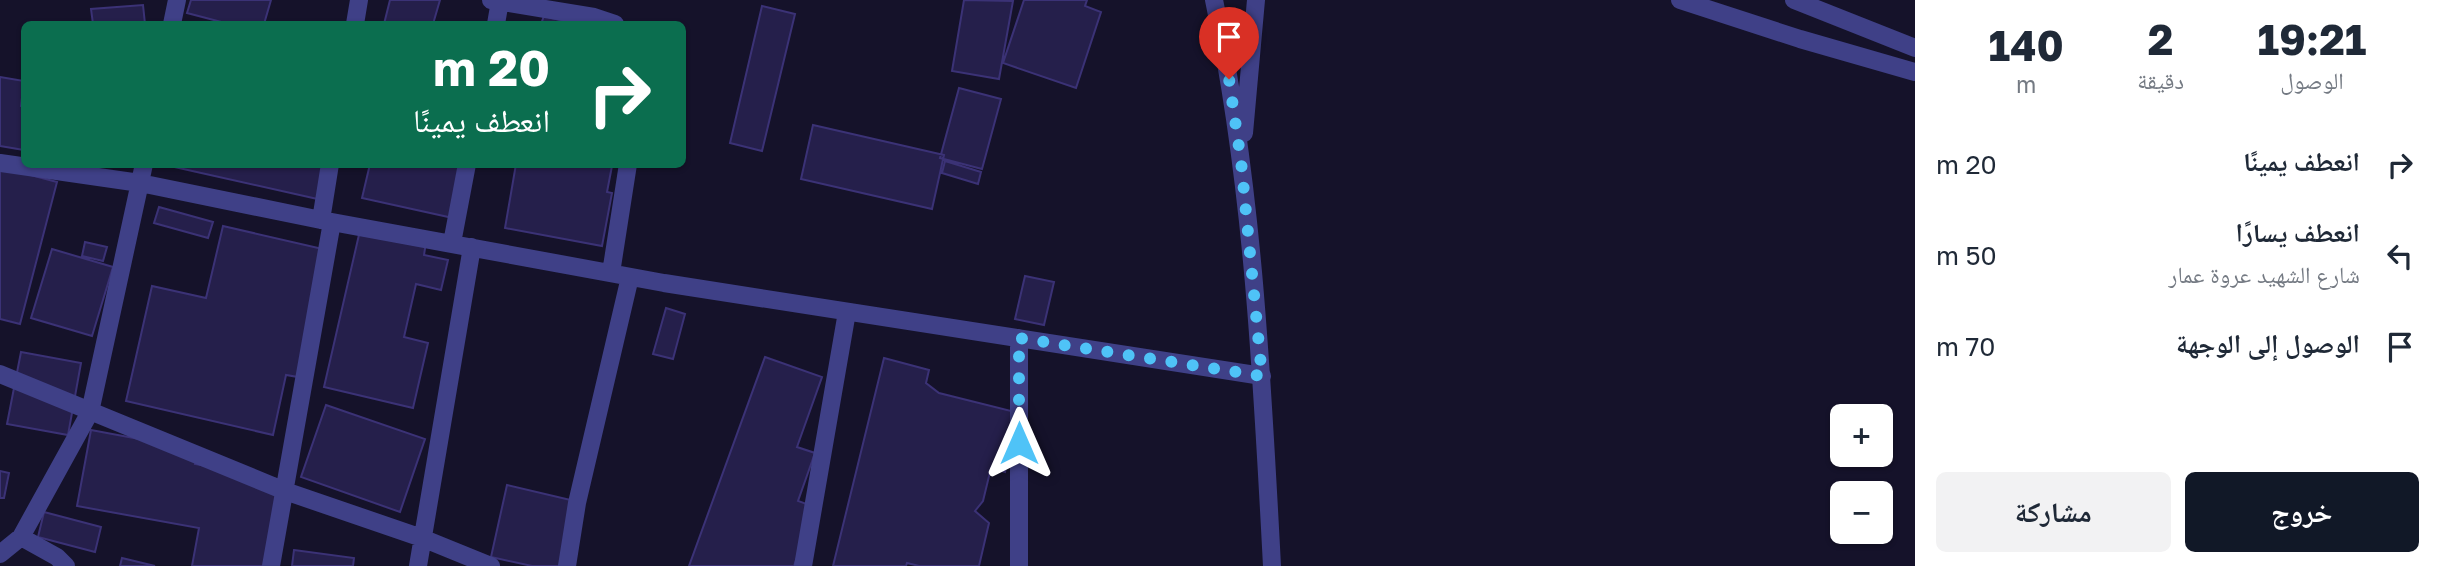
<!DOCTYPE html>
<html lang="ar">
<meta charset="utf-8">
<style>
body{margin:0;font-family:"Golos Text","Noto Naskh Arabic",sans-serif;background:#f2f2f3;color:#1f2937;direction:rtl;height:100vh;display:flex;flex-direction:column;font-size:26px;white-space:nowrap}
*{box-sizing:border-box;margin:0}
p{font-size:23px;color:#747a83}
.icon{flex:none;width:38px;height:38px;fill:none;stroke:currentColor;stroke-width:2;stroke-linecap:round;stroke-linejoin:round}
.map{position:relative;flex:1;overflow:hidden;direction:ltr}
.drawer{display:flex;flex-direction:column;background:#fff;width:525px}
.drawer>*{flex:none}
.guide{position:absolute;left:21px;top:21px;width:665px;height:147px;border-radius:10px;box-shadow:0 2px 5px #0004;direction:rtl;background:#0b6e4f;color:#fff;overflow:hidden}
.fabs{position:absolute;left:1830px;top:404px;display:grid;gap:14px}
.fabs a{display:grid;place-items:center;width:63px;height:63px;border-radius:10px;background:#fff;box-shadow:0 2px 5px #0004;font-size:35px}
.pin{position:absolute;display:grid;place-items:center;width:60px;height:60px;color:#fff;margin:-72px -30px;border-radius:50% 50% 50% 0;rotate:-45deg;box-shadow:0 0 7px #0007}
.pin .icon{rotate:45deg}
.me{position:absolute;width:77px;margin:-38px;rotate:0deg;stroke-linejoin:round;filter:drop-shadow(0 0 5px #0008)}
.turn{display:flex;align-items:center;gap:24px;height:147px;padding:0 21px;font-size:32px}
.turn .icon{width:91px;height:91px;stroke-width:2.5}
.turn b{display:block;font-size:49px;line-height:60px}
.eta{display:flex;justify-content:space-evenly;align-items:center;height:119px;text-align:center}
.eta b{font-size:42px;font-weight:700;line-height:49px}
.cta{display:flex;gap:14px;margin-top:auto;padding:14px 21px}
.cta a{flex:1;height:80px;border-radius:10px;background:#111827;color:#fff;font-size:28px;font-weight:700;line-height:80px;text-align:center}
.cta a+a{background:#f2f2f3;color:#1f2937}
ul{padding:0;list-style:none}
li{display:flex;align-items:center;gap:21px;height:91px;padding:0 21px}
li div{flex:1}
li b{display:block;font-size:26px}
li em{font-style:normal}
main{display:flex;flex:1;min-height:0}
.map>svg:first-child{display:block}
.building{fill:#251f4b;stroke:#3b3276;stroke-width:2}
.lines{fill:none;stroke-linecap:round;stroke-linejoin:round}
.minor{stroke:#3f4087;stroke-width:18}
.tertiary{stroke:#3f4087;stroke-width:18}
.route{stroke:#4fc3f7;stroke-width:12;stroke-dasharray:0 21.6}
</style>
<main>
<section class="drawer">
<div class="eta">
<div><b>19:21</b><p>الوصول</p></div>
<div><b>2</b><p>دقيقة</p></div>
<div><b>140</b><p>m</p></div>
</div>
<ul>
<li><svg class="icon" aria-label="right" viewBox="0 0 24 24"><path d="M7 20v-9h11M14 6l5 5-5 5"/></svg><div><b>انعطف يمينًا</b></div><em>20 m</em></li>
<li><svg class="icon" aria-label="left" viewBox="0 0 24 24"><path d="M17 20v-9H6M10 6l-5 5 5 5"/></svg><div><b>انعطف يسارًا</b><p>شارع الشهيد عروة عمار</p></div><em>50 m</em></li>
<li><svg class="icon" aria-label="arrive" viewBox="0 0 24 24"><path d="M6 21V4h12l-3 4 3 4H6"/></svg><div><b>الوصول إلى الوجهة</b></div><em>70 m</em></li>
</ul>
<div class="cta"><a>خروج</a><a>مشاركة</a></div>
</section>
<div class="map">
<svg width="1915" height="566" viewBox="0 0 1915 566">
<rect width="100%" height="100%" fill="#15122a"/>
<path class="building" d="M191,0h80l-7,24h-35l-42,-11z
M390,0h50l-7,24h-49z
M964,0l49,1 -14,78 -47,-8z
M1024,0h63l-2,6 16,6 -25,76 -73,-25z
M143,5l2,19h-52l-2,-15z
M762,6l33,8 -33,137 -32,-8z
M544,16l32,8h-35z
M0,77l24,4 -3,25 3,1v43l-24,-4z
M959,88l42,11 -19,70 -42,-11z
M813,125l131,30 -12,54 -131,-30z
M945,161l36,11 -3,12 -36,-11z
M161,164h169l-8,36z
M370,164h104l-12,56 -100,-22z
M516,164l96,2 -5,26 5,1 -10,53 -97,-18z
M0,167l57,15 -37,142 -20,-5z
M159,207l54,15 -5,16 -54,-15z
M223,226l104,24 -29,127 -12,-2 -13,60 -147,-34 26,-115 54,12z
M361,226l65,16 -2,13 24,5 -7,30 -25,-6 -12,53 24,6 -15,65 -89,-21z
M85,242l22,5 -4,14 -21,-5z
M52,249l61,18 -21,69 -61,-18z
M1025,276l29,6 -10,43 -29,-6z
M666,308l19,6 -12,45 -20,-5z
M21,352l60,11 -13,72 -61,-11z
M765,357l57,20 -25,70 18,6 -17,48 17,6 -21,59h-105z
M884,358l45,12 -3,13 13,10 80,20 -14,59 -14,-4 -8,33 -8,10 14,12 -10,43h-60l-12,-3 -1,3h-73z
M326,405l99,34 -25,73 -99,-35z
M91,430l107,20 -3,14 88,16 -16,86h-75l7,-38 -122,-22z
M0,471l9,2 -5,25h-4z
M507,485l72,17 -15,64h-32l-41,-9z
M44,512l57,15 -6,25 -57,-15z
M294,550l60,8 -1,8h-61z
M122,558l33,8h-35z"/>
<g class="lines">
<path class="minor" d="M491,0l103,17 21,7
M172,24l5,-24
M355,24l4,-24
M496,24l4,-23
M0,163l140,20 181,37 343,63 598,93
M321,220l9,-56
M452,243l15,-79
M611,273l17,-109
M0,374l285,117 137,47 69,28
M21,537l36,20 9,9
M0,554l21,-17 69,-125 54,-248
M271,566l61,-344
M418,566l54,-319
M567,566l10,-63 53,-226
M803,566l44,-254
M1019,566v-228"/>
<path class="tertiary" d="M1214,0c39,186 48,377 58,566
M1680,0l120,39 115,33
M1794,0l121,48
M1244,133l12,-133"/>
</g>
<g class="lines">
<path class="route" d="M1019,443v-105l243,38 -21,-215 -12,-82"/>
</g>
</svg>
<div class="fabs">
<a>+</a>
<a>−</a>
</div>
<div class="pin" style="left:1229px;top:79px;background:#d93025"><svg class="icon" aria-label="arrive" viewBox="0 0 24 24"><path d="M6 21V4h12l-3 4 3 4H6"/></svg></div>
<svg class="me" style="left:1019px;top:443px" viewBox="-20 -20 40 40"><path d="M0-17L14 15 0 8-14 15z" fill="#4fc3f7" stroke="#fff" stroke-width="4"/></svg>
<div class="guide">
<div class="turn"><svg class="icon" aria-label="right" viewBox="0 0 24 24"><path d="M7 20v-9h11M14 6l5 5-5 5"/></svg><div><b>20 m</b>انعطف يمينًا</div></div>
</div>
</div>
</main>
